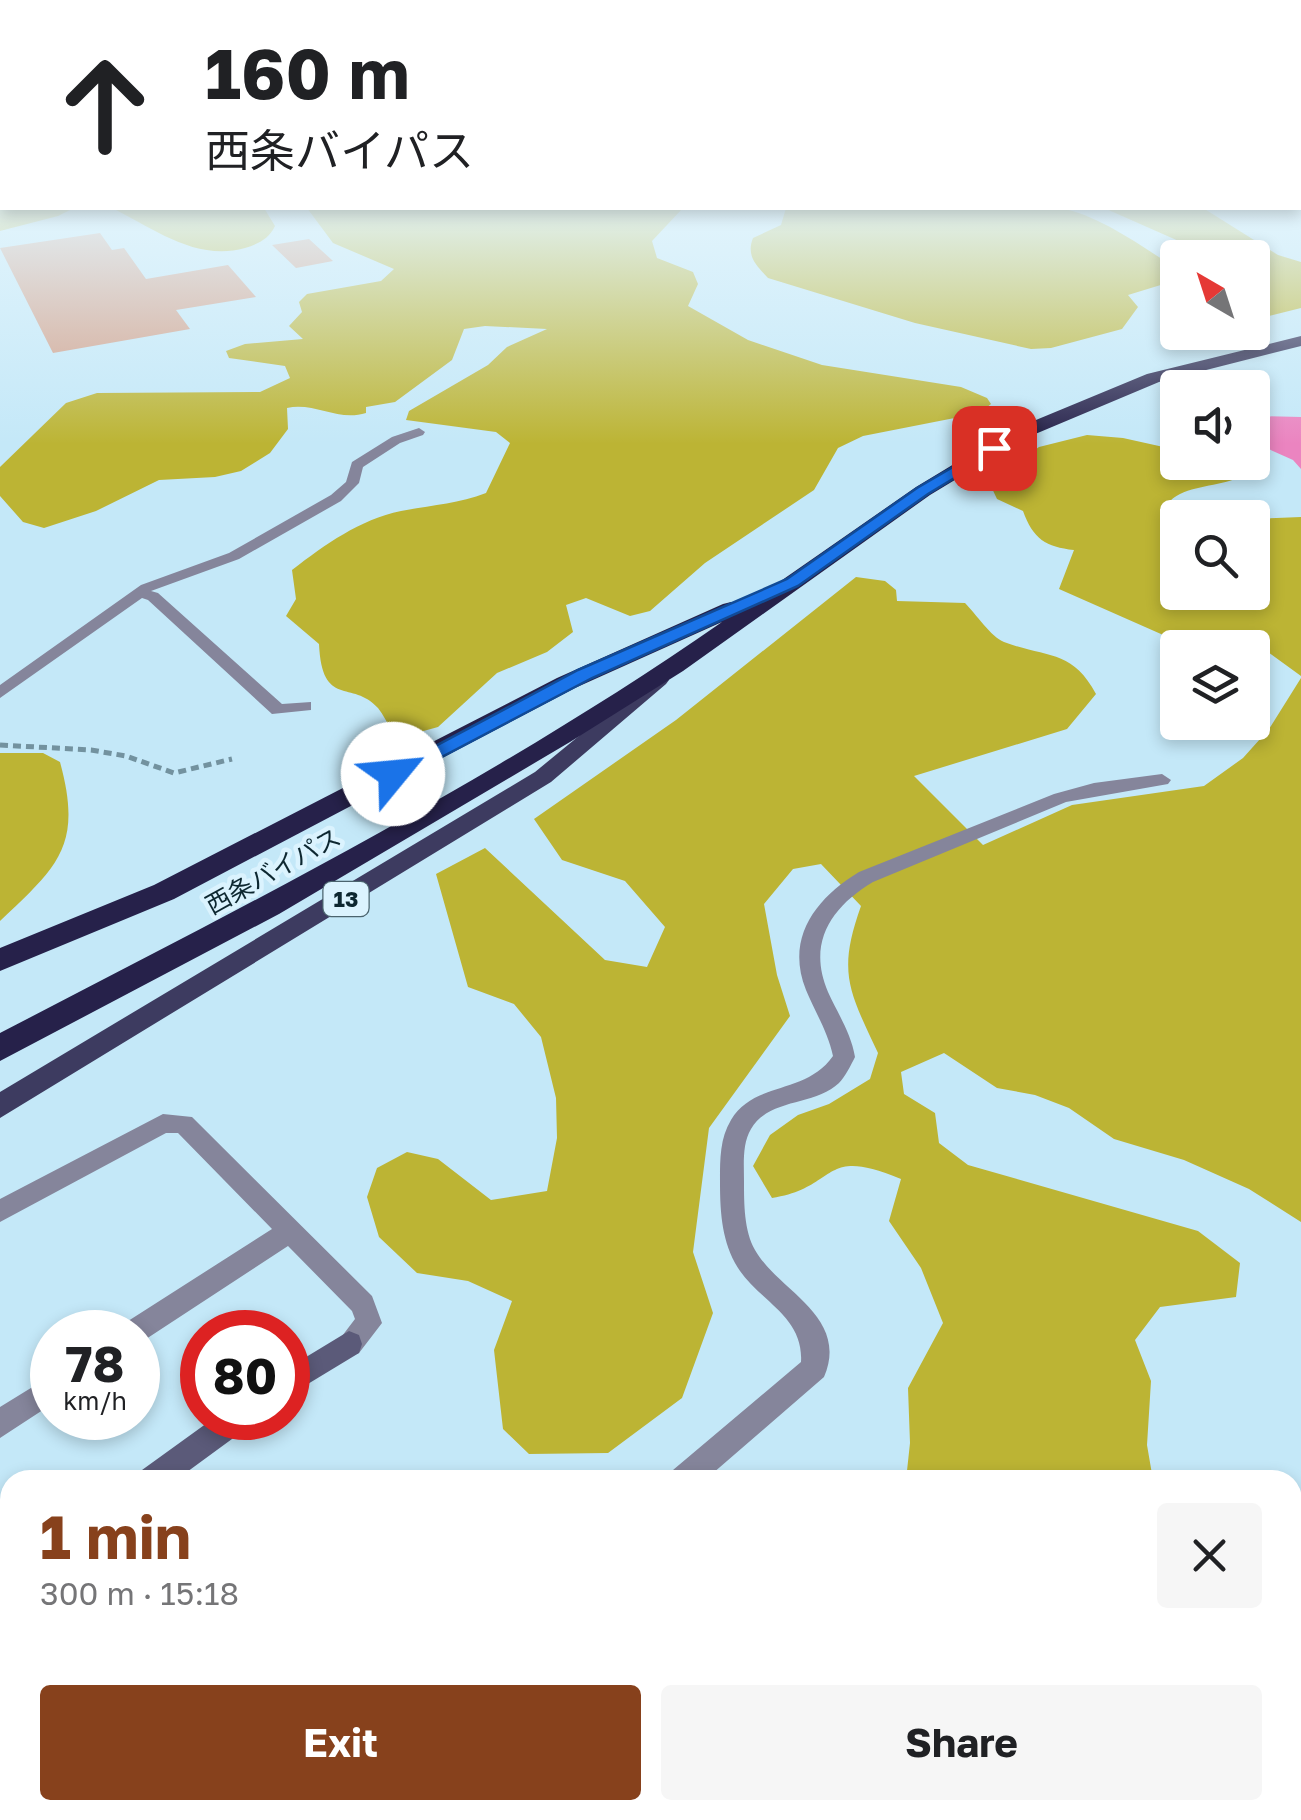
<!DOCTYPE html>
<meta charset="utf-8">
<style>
body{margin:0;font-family:"Golos Text","Noto Sans JP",sans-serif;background:#f6f6f6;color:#202124;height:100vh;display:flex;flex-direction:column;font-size:38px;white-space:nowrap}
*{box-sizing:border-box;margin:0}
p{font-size:32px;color:#757577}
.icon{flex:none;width:55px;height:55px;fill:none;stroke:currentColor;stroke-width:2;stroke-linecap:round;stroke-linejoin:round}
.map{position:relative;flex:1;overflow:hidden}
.side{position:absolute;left:0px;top:1470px;width:1302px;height:350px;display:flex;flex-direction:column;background:#fff;border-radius:30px 30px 0 0;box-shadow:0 5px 15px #0003}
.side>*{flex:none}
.guide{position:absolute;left:0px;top:0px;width:1302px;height:210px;box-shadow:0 5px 15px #0003;background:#fff;color:#202124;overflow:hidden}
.needle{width:65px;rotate:321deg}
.controls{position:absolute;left:1160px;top:240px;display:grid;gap:20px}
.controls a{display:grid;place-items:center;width:110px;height:110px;border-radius:10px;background:#fff;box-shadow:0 5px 15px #0003;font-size:50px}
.speed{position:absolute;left:30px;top:1310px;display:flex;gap:20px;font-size:50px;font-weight:700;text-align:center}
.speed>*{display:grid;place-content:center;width:130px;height:130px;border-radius:50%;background:#fff;box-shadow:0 5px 15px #0003;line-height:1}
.speed small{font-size:25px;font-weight:400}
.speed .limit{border:15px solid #d22;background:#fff;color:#111}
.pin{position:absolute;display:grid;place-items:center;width:85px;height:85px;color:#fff;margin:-42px;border-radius:20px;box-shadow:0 5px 15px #0006}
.me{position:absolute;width:110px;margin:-55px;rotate:62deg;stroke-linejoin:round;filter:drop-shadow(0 0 8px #0008)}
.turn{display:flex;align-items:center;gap:35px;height:210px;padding:0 40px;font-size:45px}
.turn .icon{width:130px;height:130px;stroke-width:2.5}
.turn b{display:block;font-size:70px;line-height:85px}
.round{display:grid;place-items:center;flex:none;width:105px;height:105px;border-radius:10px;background:#f6f6f6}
.headline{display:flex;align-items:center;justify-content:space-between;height:170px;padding:0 40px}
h1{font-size:60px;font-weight:700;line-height:75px;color:#87411c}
.action{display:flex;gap:20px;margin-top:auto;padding:20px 40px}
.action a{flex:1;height:115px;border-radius:10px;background:#87411c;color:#fff;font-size:40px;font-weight:700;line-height:115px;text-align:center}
.action a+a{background:#f6f6f6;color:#202124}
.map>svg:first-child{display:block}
.forest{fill:#bcb434}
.water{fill:#eb84c0}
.building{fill:#d29c84}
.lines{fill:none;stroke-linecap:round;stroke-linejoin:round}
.path{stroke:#73929f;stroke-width:5;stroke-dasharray:8 5;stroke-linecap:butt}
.street{fill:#85859b;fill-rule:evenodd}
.secondary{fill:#5b5a79;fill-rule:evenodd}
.primary{fill:#3d3b60;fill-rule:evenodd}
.highway{fill:#26214a;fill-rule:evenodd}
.route{fill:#1a73e8;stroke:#114b97;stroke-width:2.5}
.labels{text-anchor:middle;stroke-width:9;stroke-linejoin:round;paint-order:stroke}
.shield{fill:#dbf3fe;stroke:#4b646e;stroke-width:2.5}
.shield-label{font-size:22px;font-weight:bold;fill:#0d2730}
.street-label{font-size:25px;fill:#0d2730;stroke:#dbf3fe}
</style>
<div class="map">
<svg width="1301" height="1820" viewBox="0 0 1301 1820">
<rect width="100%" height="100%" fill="#c4e8f8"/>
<path class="forest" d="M0,190l2,18 70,1 -14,7 -58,15z
M112,208h152l11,18c-6,13 -17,18 -30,22 -49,14 -92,-20 -133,-40z
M307,208h376l-31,33 5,17 36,14 5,12 -10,22 60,34 74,25 139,22 26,11 4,6 -11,9 -117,23 -25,12 -24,42 -109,73 -55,48 -20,5 -44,-18 -20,7 7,27 -26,20 -50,21 -59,54 -29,8 -18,-6c-4,-6 -8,-15 -13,-21 -26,-29 -56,1 -59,-64l-33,-28 10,-17 -4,-29c34,-26 67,-50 109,-59 30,-6 57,-7 85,-18l24,-50 -14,-11 -90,-12 3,-9 79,-46 19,-18 40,-18 -62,-3 -21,3 -12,31 -57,42 -29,5v6c-28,9 -51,-11 -79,-5l1,21 -18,24 -29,18 -26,6 -56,3 -63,31 -52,17 -21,-6 -23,-26v-29l66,-64 31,-10 163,-1 30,-14 -5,-12 -56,-8 -3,-7 19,-7 58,-5 -14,-13 13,-14 -3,-10 8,-8 74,-13 13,-12 -61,-26z
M786,208h275c39,8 79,37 113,59l3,13 -49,15 10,12 -16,22 -71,19 -20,1 -116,-26 -147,-45c-12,-13 -22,-22 -15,-40l28,-13z
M1104,208h99l75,47 23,7v46l-48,12 -1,-62 -59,-1 -3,-11z
M1087,435l36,3 54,12 1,12 49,1 8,16c-22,8 -49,7 -65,22l14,15 24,1 -30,1v74h74l1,-73 48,-2v159l-33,-24 -29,-13 -36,5 -33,-6 -111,-49 15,-39c-28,-3 -41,-11 -51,-39l-26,-12 -8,-17 50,-35z
M856,577l29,4 11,9 1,11 68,2c11,11 26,34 39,39 42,16 68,7 92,52l-29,35 -153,47 69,69 89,-40 132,-19 39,-28 26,-29 32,-51v544l-52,-33 -65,-29 -70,-21 -45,-31 -34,-13 -38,-7 -53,-35 -43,19 3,22 31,19 4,30 29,22 230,66 42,32 -4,34 -76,10 -25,33 16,41 -4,64 6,35h-247l4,-37 -2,-55 35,-65 -22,-55 -32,-47 12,-42c-81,-34 -61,8 -129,19l-19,-32 17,-31 28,-20 31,-11 41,-25 8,-26c-29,-62 -41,-80 -17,-147l-40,-42 -28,5 -29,35 13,71 13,41 -81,112 -16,124 20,61 -31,85 -74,55 -79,1 -26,-25 -9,-79 18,-49 -44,-20 -51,-8 -38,-36 -12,-40 10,-29 30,-16 31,7 53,41 56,-9 10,-53 -1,-40 -15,-61 -27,-33 -46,-17 -32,-113 49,-26 120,112 42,7 18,-40 -40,-46 -63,-21 -28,-41 142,-99z
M0,753h43l17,9c23,84 -2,104 -60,159z
M1293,1556l8,3v261l-32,-10h23z
M469,1810h226l2,10h-225z"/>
<path class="water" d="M1252,416l49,1v52l-8,-9 -40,-18z"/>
<path class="building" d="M100,233l12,17 12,-2 22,31 82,-14 28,32 -80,13 14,19 -137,24 -53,-105z
M309,239l24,22 -37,7 -24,-23z"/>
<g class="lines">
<path class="path" d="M0,745l91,5 35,6 48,17 58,-14"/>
<path class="street" d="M419,428l6,4 -2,3 -23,8 -37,24 -4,16 -18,18 -102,58 -88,32 7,2 124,111 29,-2v8l-39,4 -124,-114 -6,-2 -142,100v-13l141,-100 88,-32 102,-58 15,-13 6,-20 40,-25z
M1162,774l9,6 -3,4 -102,18 -193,80c-42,25 -66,61 -45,110 10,22 23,41 27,65 -4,8 -10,20 -16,26 -24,23 -70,15 -88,46 -9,15 -7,35 -7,53 0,21 0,49 11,68 23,41 95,66 69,127l-119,103h-37l5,-10 128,-108c3,-48 -46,-62 -66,-99 -14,-26 -15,-55 -15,-83 0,-21 0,-42 11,-60 23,-39 75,-25 102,-64 -5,-24 -18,-44 -27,-66 -21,-52 10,-92 53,-118l195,-78 40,-11z
M163,1114l29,3 180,179 10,27 -23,30 -10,4 -10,-4 -3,-9 19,-25 -3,-8 -64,-65 -145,95 -5,2v-11h-17l4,-9 147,-94 -94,-96h-12l-166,89v-23z
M52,1375v29l-52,34v-31z
M696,1810h34l1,10h-34z"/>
<path class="secondary" d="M349,1331l10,4 3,9 -3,9 -71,43v-28z
M214,1418h37l-4,10 -71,52h-39l5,-10z
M10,1577v34l-10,4v-34z"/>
<path class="primary" d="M659,674l10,6 -3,4 -115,98 -551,336v-26l535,-320 117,-96z"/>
<path class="highway" d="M1301,336v10l-142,36 -138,58 -91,55 -247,176 -113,71 -291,172 -279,147v-28c245,-127 495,-253 722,-411l-147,66 -401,211 -174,72v-23l154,-63 403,-207 166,-74 8,-2 11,6 174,-121 91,-55 140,-58z"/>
</g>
<linearGradient id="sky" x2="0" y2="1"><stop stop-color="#a9a1d8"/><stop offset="0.43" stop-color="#e4f5fc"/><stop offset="1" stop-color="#e4f5fc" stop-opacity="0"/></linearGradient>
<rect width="1301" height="444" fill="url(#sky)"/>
<path class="route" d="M994,443l7,5 -2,3 -71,43 -130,92 -206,92 -192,101h-14l-3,-5 195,-104 209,-91 130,-91z"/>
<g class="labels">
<rect class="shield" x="323.5" y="882" width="45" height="34" rx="8"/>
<g class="shield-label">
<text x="346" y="907">13</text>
</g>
<g class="street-label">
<text transform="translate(273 871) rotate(-29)" y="9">西条バイパス</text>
</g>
</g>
</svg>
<div class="controls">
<a><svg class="needle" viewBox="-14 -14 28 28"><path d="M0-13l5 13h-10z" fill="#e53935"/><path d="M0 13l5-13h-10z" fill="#757577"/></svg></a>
<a><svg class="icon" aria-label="sound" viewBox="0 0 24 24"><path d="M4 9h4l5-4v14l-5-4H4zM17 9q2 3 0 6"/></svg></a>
<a><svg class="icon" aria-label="search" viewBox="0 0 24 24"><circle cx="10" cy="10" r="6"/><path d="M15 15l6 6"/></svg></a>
<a><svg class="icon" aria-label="layers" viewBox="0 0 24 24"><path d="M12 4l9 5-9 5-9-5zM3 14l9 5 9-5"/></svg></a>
</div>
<div class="speed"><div>78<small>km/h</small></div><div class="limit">80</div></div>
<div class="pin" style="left:994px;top:448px;background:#d93025"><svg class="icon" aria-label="arrive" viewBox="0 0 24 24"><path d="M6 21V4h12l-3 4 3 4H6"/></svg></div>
<svg class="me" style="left:393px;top:774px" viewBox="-20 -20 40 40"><circle r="19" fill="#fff"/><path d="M0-13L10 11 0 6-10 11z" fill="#1a73e8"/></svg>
<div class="guide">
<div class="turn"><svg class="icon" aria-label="ahead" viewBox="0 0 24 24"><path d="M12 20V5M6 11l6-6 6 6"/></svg><div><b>160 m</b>西条バイパス</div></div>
</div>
<section class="side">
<div class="headline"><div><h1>1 min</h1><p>300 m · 15:18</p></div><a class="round"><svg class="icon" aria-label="close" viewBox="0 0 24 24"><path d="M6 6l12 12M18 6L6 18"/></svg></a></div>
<div class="action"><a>Exit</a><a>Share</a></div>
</section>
</div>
